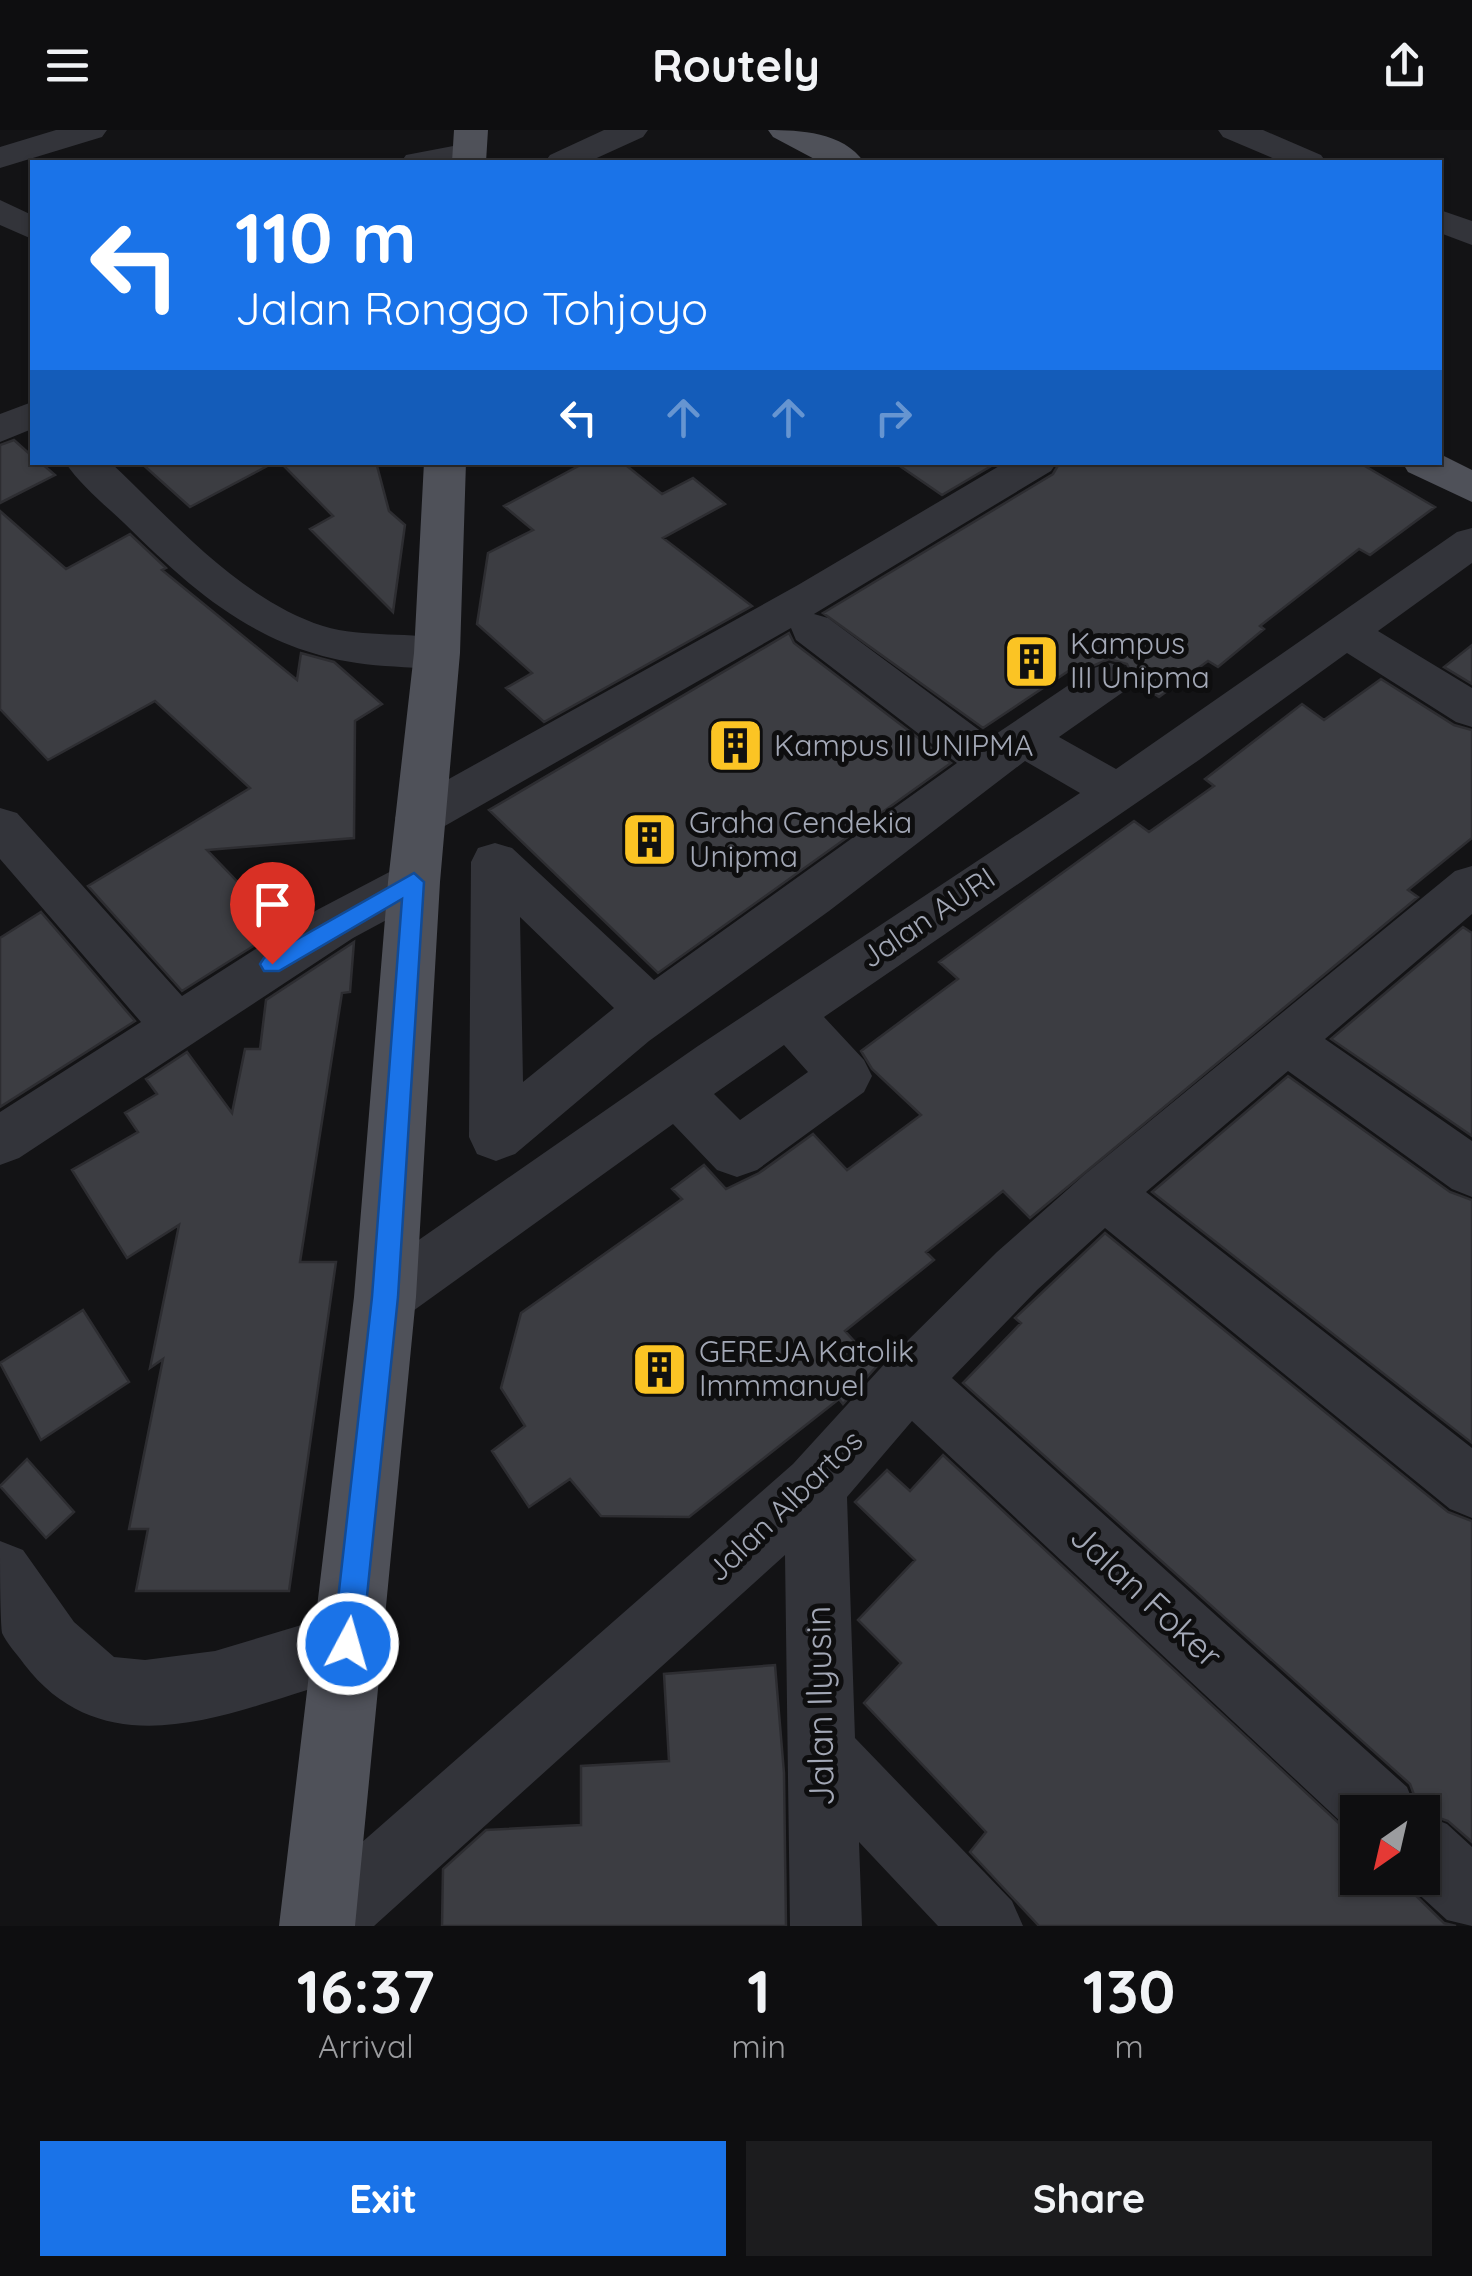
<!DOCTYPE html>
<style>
body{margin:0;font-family:Quicksand,sans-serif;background:#1c1c1e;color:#f1f3f6;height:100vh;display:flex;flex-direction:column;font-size:38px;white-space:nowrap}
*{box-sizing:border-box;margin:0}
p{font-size:32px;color:#9b9c9f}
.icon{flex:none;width:55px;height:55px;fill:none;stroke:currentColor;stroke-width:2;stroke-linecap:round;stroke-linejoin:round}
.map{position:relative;height:1796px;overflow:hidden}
.sheet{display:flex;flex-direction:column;background:#0e0e10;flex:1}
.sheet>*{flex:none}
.hud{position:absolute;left:30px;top:30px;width:1412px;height:305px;border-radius:0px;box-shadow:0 2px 8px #0004,0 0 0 2px #2e2e30;background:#1a73e8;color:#fff;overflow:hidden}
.needle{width:65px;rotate:214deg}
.buttons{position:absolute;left:1340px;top:1665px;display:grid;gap:20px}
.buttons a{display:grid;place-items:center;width:100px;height:100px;border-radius:0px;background:#0e0e10;box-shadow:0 2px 8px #0004,0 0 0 2px #2e2e30;font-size:50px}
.pin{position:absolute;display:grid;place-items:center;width:85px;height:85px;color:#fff;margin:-102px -42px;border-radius:50% 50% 50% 0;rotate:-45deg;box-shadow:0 0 10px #0007}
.pin .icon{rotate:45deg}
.me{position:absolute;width:110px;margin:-55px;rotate:6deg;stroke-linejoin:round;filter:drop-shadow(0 0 8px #0008)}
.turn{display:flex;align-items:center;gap:35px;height:210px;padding:0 40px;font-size:45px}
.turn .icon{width:130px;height:130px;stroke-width:2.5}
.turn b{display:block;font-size:70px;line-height:85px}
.lanes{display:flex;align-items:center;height:95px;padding:0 40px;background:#0003;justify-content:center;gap:50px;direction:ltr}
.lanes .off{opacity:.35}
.eta{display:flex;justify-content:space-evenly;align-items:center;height:170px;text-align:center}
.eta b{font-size:60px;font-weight:700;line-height:70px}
.cta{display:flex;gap:20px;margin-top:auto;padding:20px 40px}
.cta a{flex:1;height:115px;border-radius:0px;background:#1a73e8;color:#fff;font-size:40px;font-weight:700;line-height:115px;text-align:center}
.cta a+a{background:#1c1c1e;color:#f1f3f6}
header{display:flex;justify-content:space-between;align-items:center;height:130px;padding:0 40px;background:#0e0e10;font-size:45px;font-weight:700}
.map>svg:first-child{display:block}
.building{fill:#3c3d42;stroke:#2d2d31;stroke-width:2.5}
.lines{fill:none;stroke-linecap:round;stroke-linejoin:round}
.minor{fill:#33343a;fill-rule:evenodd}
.major{fill:#4f5159;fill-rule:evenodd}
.route{fill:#1a73e8;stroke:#114b97;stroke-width:2.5}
.labels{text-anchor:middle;stroke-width:10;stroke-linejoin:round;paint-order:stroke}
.poi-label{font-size:30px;fill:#a3a8b6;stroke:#0e0e0f;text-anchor:start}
.street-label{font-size:30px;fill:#a3a8b6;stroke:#0e0e0f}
.near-street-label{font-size:35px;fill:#a3a8b6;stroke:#0e0e0f}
</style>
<header><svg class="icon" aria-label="menu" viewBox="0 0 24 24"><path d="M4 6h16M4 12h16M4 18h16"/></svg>Routely<svg class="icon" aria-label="share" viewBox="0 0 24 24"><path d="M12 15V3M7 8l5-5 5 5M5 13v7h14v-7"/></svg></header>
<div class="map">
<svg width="1472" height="1796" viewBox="0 0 1472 1796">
<rect width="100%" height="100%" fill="#131315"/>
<path class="building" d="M14,310l18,16v6h8l15,13 -55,28v-58z
M140,332h135l-85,45z
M280,332h96l13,49 16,14 -12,87 -83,-83 23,-13z
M586,332h36l40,32 31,-16 32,26 -62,34 89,68 -208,116 -38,-34 26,-15 -55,-49 11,-71 45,-23 -29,-24z
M894,332h104l-56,33z
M1060,332h298l77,45 -65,48 -11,-6 -99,77 4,3 -46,38 -10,-6 -49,36 -24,-16 -8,-17 -18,-5 -21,9h-15l-90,60 -160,-115 230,-139z
M0,381l66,58 64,-35 36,34 -4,2 135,110 4,-27 33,9 48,42 -27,17 -1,117 -147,12 75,78 -100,63 -94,-105 162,-98 -95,-87 -107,59 -48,-51z
M789,503l5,10 157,120 -293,210 -169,-163z
M1472,515v39l-28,-17z
M1381,549l73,46 18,5v108l-64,52 10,7 -388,321 -27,-27 -77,61 8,8 -89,71 32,35 -34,38 -4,-5 -150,118 -88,-1 -31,-37 -41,28 -37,-56 33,-25 -24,-38 20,-75 161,-114 -10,-10 32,-24 22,24 33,-16 54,-39 34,36 74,-55 -49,-46 -11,-18 97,-72 -19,-17 195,-141 15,11 65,-46 -9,-7 97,-75 22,16z
M41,782l94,109 -135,86v-169z
M1463,797l9,6v203l-141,-97z
M354,812l-4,50 -8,1 -42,269h36l-47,329h-153l12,-62h-19l34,-170 -13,9 29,-143 -52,33 -55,-88 66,-38 -13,-19 32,-19 -11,-15 41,-27 45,61 13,-64h15l6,-49z
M1288,946l162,116 22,8v243l-320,-251z
M1105,1103l343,279 24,9v321l-24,-21 -28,-10 -10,-27 -447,-401 58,-60 -6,-5z
M83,1180l46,72 -88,58 -41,-77z
M943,1325l415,386v37h40l46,45 12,3h-417l-69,-74 16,-20 -122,-129 37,-40 -43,-43 57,-60 -60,-58 32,-32 23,21z
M27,1329l47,53 -28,26 -46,-52z
M775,1535l9,108 2,153h-344l1,-57 43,-39 95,-5v-59l88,-5 -5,-87z"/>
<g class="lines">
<path class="minor" d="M56,0h51l-5,7 -102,31v-21z
M604,0h44l-5,7 -55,25h-43l5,-7z
M1218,0h45l58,25 5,7h-44l-59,-25z
M469,13l12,3 5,7 -5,7 -80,2 5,-7z
M0,70l32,15v24l-32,-14z
M1440,80l32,11v24l-32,-12z
M32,272v27l-32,13v-28z
M65,332h45c63,59 128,136 213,164 42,13 88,4 130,16l6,11 -6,11c-22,7 -45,3 -68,2 -115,-8 -183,-66 -261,-143 -20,-19 -44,-38 -59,-61z
M1006,332h51l-6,9 -237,143 14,4 162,120 104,-70 16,-5 16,5 6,11 -6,11 -67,47 57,32 341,-237 15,-4v35l-94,68 94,57v39l-16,-5 -109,-69 -148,107 -375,257 40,43 8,16 -8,16 -107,78 -20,7 -20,-7 -44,-46 -267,192 -21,8 -21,-8 -8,-19 8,-19 334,-232 382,-253 -55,-32 -196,150 -180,130 -134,113 -19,7 -19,-7 -8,-17 2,-275 7,-14 17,-5 17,5 142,132 303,-217 -161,-123 -5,-12 -355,203 -17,5 -17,-5 -7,-13 7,-13 396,-220zM520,787l94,91 -91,74zM784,915l24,27 -68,48 -26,-26z
M0,678l17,5 165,183 135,-86 80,-42 17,-5 17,5 8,14 -8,14 -78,42 -334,220 -19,7v-53l141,-90 -141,-163z
M1472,736v48l-147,125 147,102v56l-20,-8 -164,-118 -142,121 326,256v70l-22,-9 -345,-281 -68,62 -85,88 455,409 10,25h-59l-1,25 -445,-416 -65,76 8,241 157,163 11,25h-85l-79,-84 3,84h-72l-5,-371 -411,371h-90l11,-25 498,-437 96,-105 108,-107 87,-77 371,-304z
M0,1411l23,9 51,72 40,35 31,3 70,-9 133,-40 23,10 10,23 -10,23c-33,14 -67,24 -102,35 -88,28 -180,47 -245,-38 -7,-10 -17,-20 -22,-31 -2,-18 -2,-70 -2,-92z
M1422,1684l25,10 25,23v79l-25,-6 -46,-42h21z"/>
<path class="major" d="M454,0h34l-2,32h-34z
M768,0c32,0 75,2 96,32h-44l-47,-25z
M1440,324l32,16v32l-64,-30 -6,-10h38z
M424,332h42l-6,191 -20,229 -24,415 -61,629h-76l75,-629 34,-415 26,-229z"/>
</g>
<path class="route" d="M414,743l10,9 -26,415 -36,347 -4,10 -10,5 -11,-5 -4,-10 39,-347 30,-398 -123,72h-15l-4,-7 4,-6z"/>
<defs>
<symbol id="building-square" viewBox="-11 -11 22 22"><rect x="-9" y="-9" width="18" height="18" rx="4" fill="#fbc424" stroke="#0e0e0f"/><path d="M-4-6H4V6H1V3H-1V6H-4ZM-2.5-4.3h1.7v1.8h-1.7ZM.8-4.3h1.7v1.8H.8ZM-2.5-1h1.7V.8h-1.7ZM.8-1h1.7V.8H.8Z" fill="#111"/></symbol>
</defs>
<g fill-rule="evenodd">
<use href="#building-square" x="1000" y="500" width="63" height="63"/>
<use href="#building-square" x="704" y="584" width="63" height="63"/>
<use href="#building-square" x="618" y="678" width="63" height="63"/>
<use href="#building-square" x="628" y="1208" width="63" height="63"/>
</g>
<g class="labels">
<g class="poi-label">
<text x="1070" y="524">Kampus<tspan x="1070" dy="34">III Unipma</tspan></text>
<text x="774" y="626">Kampus II UNIPMA</text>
<text x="689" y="703">Graha Cendekia<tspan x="689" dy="34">Unipma</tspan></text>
<text x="699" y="1232">GEREJA Katolik<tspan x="699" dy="34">Immmanuel</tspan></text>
</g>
<g class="street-label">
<text transform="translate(928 788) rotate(-34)" y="10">Jalan AURI</text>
<text transform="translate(785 1376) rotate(-44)" y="10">Jalan Albartos</text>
</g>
<g class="near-street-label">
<text transform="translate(1146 1466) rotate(43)" y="12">Jalan Foker</text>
<text transform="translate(820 1576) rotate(-91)" y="12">Jalan Ilyusin</text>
</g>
</g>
</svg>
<div class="buttons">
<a><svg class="needle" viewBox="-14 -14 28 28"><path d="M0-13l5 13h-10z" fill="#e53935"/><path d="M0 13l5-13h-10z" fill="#9b9c9f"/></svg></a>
</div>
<div class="pin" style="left:272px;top:834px;background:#d93025"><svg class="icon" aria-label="arrive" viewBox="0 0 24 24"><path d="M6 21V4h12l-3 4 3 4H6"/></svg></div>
<svg class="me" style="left:348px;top:1514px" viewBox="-20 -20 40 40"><circle r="17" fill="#1a73e8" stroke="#fff" stroke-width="3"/><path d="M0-11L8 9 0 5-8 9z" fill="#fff"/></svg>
<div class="hud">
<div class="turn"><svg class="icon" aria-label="left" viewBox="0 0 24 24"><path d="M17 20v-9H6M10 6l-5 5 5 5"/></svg><div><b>110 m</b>Jalan Ronggo Tohjoyo</div></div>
<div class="lanes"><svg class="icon" aria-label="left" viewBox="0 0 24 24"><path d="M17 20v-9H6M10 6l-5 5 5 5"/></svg><svg class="icon off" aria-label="ahead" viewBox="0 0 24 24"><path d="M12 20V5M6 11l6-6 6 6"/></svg><svg class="icon off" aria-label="ahead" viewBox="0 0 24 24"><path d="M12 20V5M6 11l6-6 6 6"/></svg><svg class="icon off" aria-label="right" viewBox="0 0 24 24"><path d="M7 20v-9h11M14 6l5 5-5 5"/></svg></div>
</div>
</div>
<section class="sheet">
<div class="eta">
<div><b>16:37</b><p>Arrival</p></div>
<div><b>1</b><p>min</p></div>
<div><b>130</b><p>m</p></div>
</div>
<div class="cta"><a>Exit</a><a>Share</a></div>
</section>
